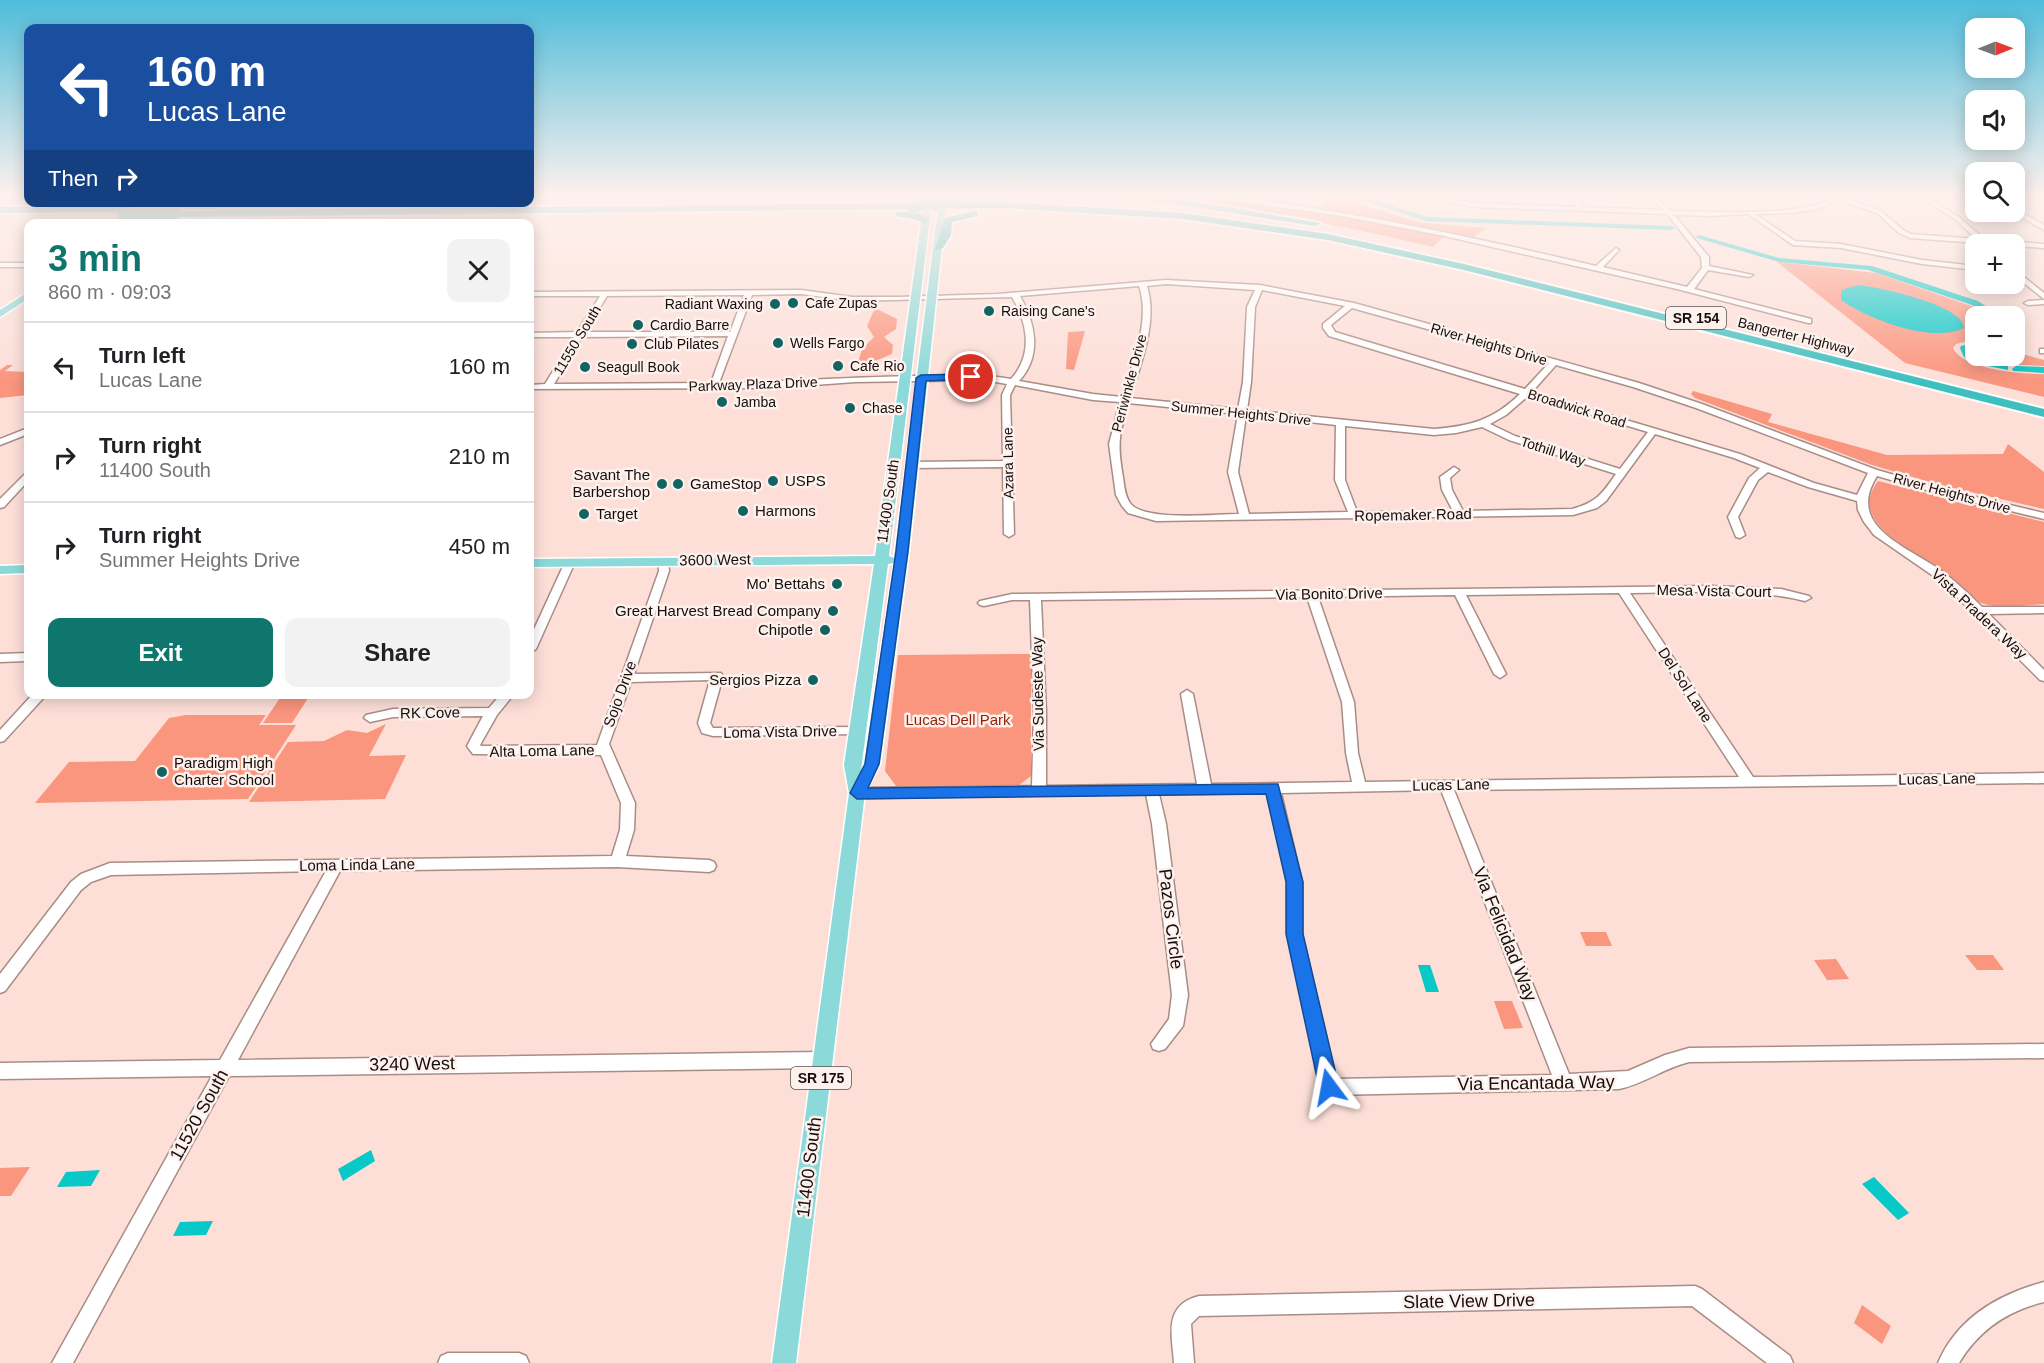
<!DOCTYPE html>
<meta charset="utf-8">
<style>
body{margin:0;font-family:Arial,sans-serif;background:#f2f2f2;color:#202124;height:100vh;display:flex;flex-direction:column;font-size:22px;white-space:nowrap}
*{box-sizing:border-box;margin:0}
p{font-size:20px;color:#757577}
.icon{flex:none;width:33px;height:33px;fill:none;stroke:currentColor;stroke-width:2;stroke-linecap:round;stroke-linejoin:round}
.map{position:relative;flex:1;overflow:hidden}
.drawer{position:absolute;left:24px;top:219px;width:510px;height:480px;display:flex;flex-direction:column;background:#fff;border-radius:12px;box-shadow:0 3px 15px #0003}
.drawer>*{flex:none}
.top-card{position:absolute;left:24px;top:24px;width:510px;height:183px;border-radius:12px;box-shadow:0 3px 15px #0003;background:#1a4fa0;color:#fff;overflow:hidden}
.needle{width:39px;rotate:89deg}
.tools{position:absolute;left:1965px;top:18px;display:grid;gap:12px}
.tools a{display:grid;place-items:center;width:60px;height:60px;border-radius:12px;background:#fff;box-shadow:0 3px 15px #0003;font-size:30px}
.pin{position:absolute;display:grid;place-items:center;width:51px;height:51px;color:#fff;margin:-26px;border:3px solid #fff;border-radius:50%;box-shadow:0 2px 6px #0007}
.me{position:absolute;width:66px;margin:-33px;rotate:347deg;stroke-linejoin:round;filter:drop-shadow(0 0 4px #0008)}
.turn{display:flex;align-items:center;gap:21px;height:126px;padding:0 24px;font-size:27px}
.turn .icon{width:78px;height:78px;stroke-width:2.5}
.turn b{display:block;font-size:42px;line-height:51px}
.then{display:flex;align-items:center;height:57px;padding:0 24px;background:#0003;gap:12px;font-size:22px}
.round{display:grid;place-items:center;flex:none;width:63px;height:63px;border-radius:12px;background:#f2f2f2}
.head{display:flex;align-items:center;justify-content:space-between;height:102px;padding:0 24px}
h1{font-size:36px;font-weight:700;line-height:45px;color:#0f766e}
.primary-button{display:flex;gap:12px;margin-top:auto;padding:12px 24px}
.primary-button a{flex:1;height:69px;border-radius:12px;background:#0f766e;color:#fff;font-size:24px;font-weight:700;line-height:69px;text-align:center}
.primary-button a+a{background:#f2f2f2;color:#202124}
ul{padding:0;list-style:none}
li{display:flex;align-items:center;gap:18px;height:90px;padding:0 24px;border-top:2px solid #e0e0e0}
li div{flex:1}
li b{display:block;font-size:22px}
li em{font-style:normal}
.map>svg:first-child{display:block}
.green{fill:#fa957e}
.water{fill:#08c8c8}
.lines{fill:none;stroke-linecap:round;stroke-linejoin:round}
.canal{fill:#08c8c8;fill-rule:evenodd}
.minor-casing{stroke:#a88d86;stroke-width:3}
.major-casing{stroke:#fff;stroke-width:3}
.highway-casing{stroke:#fff;stroke-width:4}
.minor{fill:#fff;fill-rule:evenodd}
.major{fill:#8bd9d9;fill-rule:evenodd}
.highway{fill:#3dbfbf;fill-rule:evenodd}
.highway-bridge-casing{stroke:#fff;stroke-width:11;stroke-linecap:butt}
.highway-bridge{stroke:#3dbfbf;stroke-width:10}
.route{fill:#1a73e8;stroke:#114b97;stroke-width:1.5}
.poi-dot{fill:#146363;stroke:#fdf1ee;stroke-width:2}
.labels{text-anchor:middle;stroke-width:5;stroke-linejoin:round;paint-order:stroke}
.far-poi-label{font-size:14px;fill:#170d0b;stroke:#fdf1ee;text-anchor:start}
.shield{fill:#fdf1ee;stroke:#5c514f;stroke-width:1.5}
.shield-label{font-size:14px;font-weight:bold;fill:#170d0b}
.far-street-label{font-size:14px;fill:#170d0b;stroke:#fdf1ee}
.poi-label{font-size:15px;fill:#170d0b;stroke:#fdf1ee;text-anchor:end}
.street-label{font-size:15px;fill:#170d0b;stroke:#fdf1ee}
.park-label{font-size:15px;fill:#961f01;stroke:#fdf1ee}
.near-street-label{font-size:18px;fill:#170d0b;stroke:#fdf1ee}
</style>
<div class="map">
<svg width="2044" height="1363" viewBox="0 0 2044 1363">
<rect width="100%" height="100%" fill="#fddfd8"/>
<path class="green" d="M1132,194c106,0 210,22 314,40l-13,13c-99,-24 -200,-43 -301,-53z
M1331,196l92,27 63,5 -12,9 -153,-29z
M1777,262l99,11 101,35 11,8h-12l-1,23 -19,5 -3,4c10,22 69,26 91,26v23l-139,-34z
M875,308l22,11 -1,10 -12,8 9,8 -1,9 -36,15 6,-20 12,-12 -7,-11z
M1085,331l-11,39 -8,-1 2,-37z
M2015,340l6,2 -5,4 10,9 18,5v6l-42,-2 -25,-8h37z
M7,365h6l-8,6 23,1v23l-28,3v-28z
M1693,391l79,23 -4,8 119,33 116,-1 5,-10 36,28v37l-108,-25 -64,-19 -177,-67 -4,-4z
M1878,481l166,41v82c-19,1 -47,6 -65,-2 -15,-6 -26,-23 -39,-32 -26,-20 -94,-47 -62,-89z
M1031,654v122l-12,9 -123,1 -11,-15 13,-116z
M282,695h28l-18,28h-29z
M186,715h80l-7,10h37l-48,74 -213,4 34,-41 66,-1 34,-43z
M386,724l-17,32 37,-1 -21,44 -136,3 39,-60 36,-1 23,-11 20,3z
M1580,932h26l6,14h-26z
M1965,955h28l11,15h-27z
M1836,959l13,20 -22,1 -13,-20z
M1494,1001h18l11,27 -19,1z
M30,1167l-19,29h-11v-28z
M1862,1305l29,21 -9,18 -28,-21z"/>
<path class="water" d="M1858,285c20,2 106,20 106,43 -32,16 -96,-9 -123,-28v-10z
M1418,965h12l9,27h-13z
M371,1150l4,11 -32,20 -5,-12z
M100,1170l-9,16 -34,1 9,-15z
M1874,1177l35,36 -11,7 -36,-36z
M213,1221l-7,14 -33,1 7,-14z"/>
<g class="lines">
<path class="canal" d="M1345,194h8l74,23 245,9 3,2 -3,2 -246,-9z
M1699,235l80,23 93,8 106,35 23,15h-9l-20,-11 -104,-35 -89,-8 -82,-24 -1,-1z
M1976,343v5l-7,1 1,5 14,6 24,6v4l-30,-6 -14,-7 -4,-9 1,-2z
M2016,366l28,1v6l-31,-2 -1,-2z"/>
<defs>
<path id="minor" d="M1184,194c32,-3 84,7 117,12 100,16 198,37 295,60l20,-18 3,2 -16,17 84,20 15,-19 -1,-11 -34,-43 -193,-7 -65,-13h11l54,9 103,4 -11,-13h6l12,13 80,3 -17,-16h6l18,17c36,1 132,5 162,-12l-16,-4 -1,-1 21,2 11,-2 -4,3 37,14 22,19 8,4 65,5 -21,-20 -41,-25h7l38,23 25,22 60,5v4l-134,-10 -11,-5 -22,-20 -38,-13c-25,15 -56,13 -84,14l40,27 46,3 81,16 54,6v4l-54,-6 -81,-16 -48,-3 -45,-31 -37,2 -37,-1 35,42v9l44,9 -4,2 -41,-7 -14,19 117,30v4h-3l-131,-34 -233,-53 -102,-20z
M2014,208l30,17v5l-32,-18h2z
M0,263h28v4h-28z
M2014,269l30,24v6l-30,-24z
M1166,280l94,5 94,18 285,80 63,21 175,66 73,21 94,22v6l-100,-24 -67,-19c-32,51 30,70 63,94 15,11 29,24 42,37h62v6l-55,1 55,56v11l-4,-1 -98,-98 -68,-47 -10,-13 -6,-12 -1,-9 -49,-14 -40,-15 -10,8 -20,37 7,18 -5,3 -4,-1 -8,-20 21,-39 11,-10 -26,-10 -79,-24 -49,67 -9,7 -24,7 -417,6 -28,-8 -6,-7 -6,-11 -7,-51 11,-42 -27,-2 -78,-15 -5,10 4,139 -5,3 -5,-3 -1,-67 -92,1 -5,-3 5,-3 92,-1 -1,-66 5,-11 -23,-4 -129,2 -82,6 -243,1v-4l15,-1 29,-47h-44v-4l47,-1 23,-36h-70v-4l271,-2 51,7h45l101,-3zM1166,284l89,6 -8,17 -4,75 -5,27 -108,-11c11,-34 28,-77 17,-112zM1139,286c12,35 -7,78 -17,111l-29,-3 -74,-13c23,-25 17,-57 1,-85zM1262,290l83,16 -22,18v4l6,8 191,58c-27,26 -49,32 -86,35l-187,-19 4,-28 4,-75zM801,294l51,7 160,-4c16,27 21,58 -1,82 -32,-6 -64,-4 -97,-3 -65,1 -130,6 -195,7l33,-88zM744,295l-14,37h-145l22,-36zM1352,308l197,55 -24,26 -190,-57 -4,-7zM728,336l-17,47 -157,1 28,-47zM1556,365l77,22 63,21 172,65 -11,22 -43,-12 -74,-29 -208,-62zM1528,396l120,36 -28,37 -105,-33 -25,-12 16,-9zM1128,403l110,11 -10,58 11,42c-22,0 -96,8 -109,-11 -5,-7 -6,-18 -7,-26 -6,-34 -4,-42 5,-74zM1246,415l90,10 -1,55 13,32 -99,2 -11,-42zM1345,426l89,9 22,-2 26,-6 27,13 107,34c-14,20 -19,28 -44,35l-109,2 -11,-21 -2,-12 9,-8 -5,-3 -14,10 2,13 11,21 -96,1 -12,-32z
M2044,300v4l-16,1 -4,-2 4,-2z
M2040,349h4v4h-4z
M28,428v6l-28,11v-6z
M28,473v8l-24,26 -4,1v-9l25,-25z
M663,558l5,3 1,10 -35,103 87,-1 2,3 -13,47 3,5 144,-1 6,4 -2,3 -148,2 -11,-3 -4,-10 12,-43 -79,2 -22,62 26,59 -1,27 -8,26 83,4 5,2 2,4 -2,4 -5,2 -92,-5 -277,4 -102,189 585,-8 6,3 2,5 -2,5 -6,3 -594,8 -156,287h-21l160,-287 -212,3v-16l220,-3 106,-189 -215,4 -20,7 -10,8 -76,101 -5,2v-19l71,-92 10,-8 29,-11 502,-7 8,-26 1,-27 -20,-48 -128,-1 -6,-8 16,-30 -90,1 -23,5 -6,-4 2,-3 27,-6 96,-1 12,-14h13l-17,21 -17,30 1,1 116,-1 62,-174 -1,-10z
M570,559l5,3 -39,87 -6,4v-15l35,-76z
M1712,586l69,3 28,7 2,2 -6,3c-56,-14 -118,-8 -175,-8l123,184 291,-4v10l-590,7 115,284 59,-3 37,-16 24,-7 355,-4v14l-355,4c-25,6 -45,22 -70,27l-290,6 -6,-2 -2,-6 -33,-153v-52l-21,-89 -108,1 7,30 22,171 -5,31 -18,23 -6,2 -6,-2 -2,-5 18,-25 3,-24 -20,-171 -6,-30 -289,4 -5,-2 -2,-3 2,-3 5,-2 175,-2 2,-74 -4,-112h-18l-28,6 -4,-1 -2,-2 2,-2 32,-7zM1619,593l120,184 -374,5 -7,-29 -4,-51 -36,-105 137,-2 39,79 6,4 6,-4 -40,-79zM1307,597l35,105 4,51 6,29 -141,2 -18,-90 -6,-4 -6,4 16,90 -151,2v-74l-5,-112zM1441,790l111,285 -216,4 -34,-145v-52l-21,-89z
M28,653v8l-28,1v-8z
M33,694h14l-43,47 -4,1v-12z
M2044,1282v20c-37,9 -65,28 -85,61h-21c19,-45 61,-69 106,-81z
M1695,1286l7,3 88,67 3,7h-26l-75,-57 -493,10 -8,8 3,39h-20c-2,-28 -11,-58 25,-67z
M448,1353h71l7,3 3,7h-91l3,-7z"/>
<path id="major" d="M161,202h10l-30,22h-10z
M927,207l4,2 -42,347 5,2 44,-349 4,-2 4,2 -37,342 -29,213 -15,29 -69,570h-24l77,-570 -5,-28 30,-201 -344,3v-8l345,-3 48,-347zM894,563l-30,201 -3,6 27,-206z
M28,292v7l-28,18v-7z
M28,565v8l-28,1v-8z"/>
<path id="highway" d="M755,194h114l-4,3 -107,1z
M1071,194l97,3 152,26 -5,3 -147,-23 -93,-6z
M1003,202l180,11 145,21 136,30 580,145v8l-580,-147 -136,-30 -145,-21 -180,-11 -827,9 -4,-3 4,-3z
M0,207l130,-1 4,3 -4,3 -130,1z
M975,211l3,1v4l-26,6 -1,13 -8,13 -8,2 10,-32z
M896,212h21l13,8 -5,3c-10,-4 -18,-5 -29,-7z"/>
</defs>
<use href="#minor" class="minor-casing"/>
<use href="#major" class="major-casing"/>
<use href="#highway" class="highway-casing"/>
<use href="#minor" class="minor"/>
<use href="#major" class="major"/>
<use href="#highway" class="highway"/>
<defs>
<path id="highway-bridge" d="M931 202a4 4 0 1 1 8 0a4 4 0 1 1-8 0Z
M943,201l14,-5
M912,209l16,-6
M122,214h54"/>
</defs>
<use href="#highway-bridge" class="highway-bridge-casing"/>
<use href="#highway-bridge" class="highway-bridge"/>
</g>
<linearGradient id="sky" x2="0" y2="1"><stop stop-color="#4ebcdb"/><stop offset="0.51" stop-color="#fef1ed"/><stop offset="1" stop-color="#fef1ed" stop-opacity="0"/></linearGradient>
<rect width="2044" height="384" fill="url(#sky)"/>
<path class="route" d="M971,374l5,3 -1,2 -49,2 -18,170 -29,213 -11,24 410,-4 25,98v52l36,153 -3,6 -7,3 -7,-3 -3,-6 -33,-153v-52l-20,-88 -409,5 -7,-6 15,-29 31,-213 20,-173 5,-3z"/>
<g class="poi-dot">
<circle cx="793" cy="303" r="6"/>
<circle cx="775" cy="304" r="6"/>
<circle cx="989" cy="311" r="6"/>
<circle cx="638" cy="325" r="6"/>
<circle cx="778" cy="343" r="6"/>
<circle cx="632" cy="344" r="6"/>
<circle cx="838" cy="366" r="6"/>
<circle cx="585" cy="367" r="6"/>
<circle cx="722" cy="402" r="6"/>
<circle cx="850" cy="408" r="6"/>
<circle cx="773" cy="481" r="6"/>
<circle cx="662" cy="484" r="6"/>
<circle cx="678" cy="484" r="6"/>
<circle cx="743" cy="511" r="6"/>
<circle cx="584" cy="514" r="6"/>
<circle cx="837" cy="584" r="6"/>
<circle cx="833" cy="611" r="6"/>
<circle cx="825" cy="630" r="6"/>
<circle cx="813" cy="680" r="6"/>
<circle cx="162" cy="772" r="6"/>
</g>
<g class="labels">
<g class="far-poi-label">
<text x="805" y="308">Cafe Zupas</text>
<text x="763" y="309" text-anchor="end">Radiant Waxing</text>
<text x="1001" y="316">Raising Cane's</text>
<text x="650" y="330">Cardio Barre</text>
<text x="790" y="348">Wells Fargo</text>
<text x="644" y="349">Club Pilates</text>
<text x="850" y="371">Cafe Rio</text>
<text x="597" y="372">Seagull Book</text>
<text x="734" y="407">Jamba</text>
<text x="862" y="413">Chase</text>
</g>
<g class="shield">
<rect x="1666" y="307" width="60" height="22" rx="4.5"/>
<rect x="791" y="1067" width="60" height="22" rx="4.5"/>
</g>
<g class="shield-label">
<text x="1696" y="323">SR 154</text>
<text x="821" y="1083">SR 175</text>
</g>
<g class="far-street-label">
<text transform="translate(1796 336) rotate(14)" y="5">Bangerter Highway</text>
<text transform="translate(577 340) rotate(-59)" y="5">11550 South</text>
<text transform="translate(1489 344) rotate(16)" y="5">River Heights Drive</text>
<text transform="translate(1129 383) rotate(-75)" y="5">Periwinkle Drive</text>
<text transform="translate(753 384) rotate(-2)" y="5">Parkway Plaza Drive</text>
<text transform="translate(1577 408) rotate(17)" y="5">Broadwick Road</text>
<text transform="translate(1241 413) rotate(6)" y="5">Summer Heights Drive</text>
<text transform="translate(1553 451) rotate(18)" y="5">Tothill Way</text>
<text transform="translate(1008 463) rotate(-91)" y="5">Azara Lane</text>
<text transform="translate(1952 493) rotate(15)" y="5">River Heights Drive</text>
</g>
<g class="poi-label">
<text x="650" y="480">Savant The<tspan x="650" dy="17">Barbershop</tspan></text>
<text x="785" y="486" text-anchor="start">USPS</text>
<text x="690" y="489" text-anchor="start">GameStop</text>
<text x="755" y="516" text-anchor="start">Harmons</text>
<text x="596" y="519" text-anchor="start">Target</text>
<text x="825" y="589">Mo' Bettahs</text>
<text x="821" y="616">Great Harvest Bread Company</text>
<text x="813" y="635">Chipotle</text>
<text x="801" y="685">Sergios Pizza</text>
<text x="174" y="768" text-anchor="start">Paradigm High<tspan x="174" dy="17">Charter School</tspan></text>
</g>
<g class="street-label">
<text transform="translate(888 501) rotate(-82)" y="5">11400 South</text>
<text transform="translate(1413 515) rotate(-1)" y="5">Ropemaker Road</text>
<text transform="translate(715 560) rotate(-1)" y="5">3600 West</text>
<text transform="translate(1714 591) rotate(1)" y="5">Mesa Vista Court</text>
<text transform="translate(1329 594) rotate(-1)" y="5">Via Bonito Drive</text>
<text transform="translate(1979 614) rotate(43)" y="5">Vista Pradera Way</text>
<text transform="translate(1685 685) rotate(57)" y="5">Del Sol Lane</text>
<text transform="translate(620 694) rotate(-70)" y="5">Sojo Drive</text>
<text transform="translate(1038 694) rotate(-91)" y="5">Via Sudeste Way</text>
<text transform="translate(430 713) rotate(-1)" y="5">RK Cove</text>
<text transform="translate(780 732) rotate(-1)" y="5">Loma Vista Drive</text>
<text transform="translate(542 751) rotate(-1)" y="5">Alta Loma Lane</text>
<text transform="translate(1937 779) rotate(-1)" y="5">Lucas Lane</text>
<text transform="translate(1451 785) rotate(-1)" y="5">Lucas Lane</text>
<text transform="translate(357 865) rotate(-1)" y="5">Loma Linda Lane</text>
</g>
<g class="park-label">
<text x="958" y="725">Lucas Dell Park</text>
</g>
<g class="near-street-label">
<text transform="translate(1171 919) rotate(83)" y="6">Pazos Circle</text>
<text transform="translate(1505 934) rotate(68)" y="6">Via Felicidad Way</text>
<text transform="translate(412 1064) rotate(-1)" y="6">3240 West</text>
<text transform="translate(1536 1083) rotate(-1)" y="6">Via Encantada Way</text>
<text transform="translate(199 1115) rotate(-61)" y="6">11520 South</text>
<text transform="translate(809 1167) rotate(-83)" y="6">11400 South</text>
<text transform="translate(1469 1301) rotate(-1)" y="6">Slate View Drive</text>
</g>
</g>
</svg>
<div class="tools">
<a><svg class="needle" viewBox="-14 -14 28 28"><path d="M0-13l5 13h-10z" fill="#e53935"/><path d="M0 13l5-13h-10z" fill="#757577"/></svg></a>
<a><svg class="icon" aria-label="sound" viewBox="0 0 24 24"><path d="M4 9h4l5-4v14l-5-4H4zM17 9q2 3 0 6"/></svg></a>
<a><svg class="icon" aria-label="search" viewBox="0 0 24 24"><circle cx="10" cy="10" r="6"/><path d="M15 15l6 6"/></svg></a>
<a>+</a>
<a>−</a>
</div>
<div class="pin" style="left:971px;top:377px;background:#d93025"><svg class="icon" aria-label="arrive" viewBox="0 0 24 24"><path d="M6 21V4h12l-3 4 3 4H6"/></svg></div>
<svg class="me" style="left:1329px;top:1087px" viewBox="-20 -20 40 40"><path d="M0-17L14 15 0 8-14 15z" fill="#1a73e8" stroke="#fff" stroke-width="4"/></svg>
<div class="top-card">
<div class="turn"><svg class="icon" aria-label="left" viewBox="0 0 24 24"><path d="M17 20v-9H6M10 6l-5 5 5 5"/></svg><div><b>160 m</b>Lucas Lane</div></div>
<div class="then">Then<svg class="icon" aria-label="right" viewBox="0 0 24 24"><path d="M7 20v-9h11M14 6l5 5-5 5"/></svg></div>
</div>
<section class="drawer">
<div class="head"><div><h1>3 min</h1><p>860 m · 09:03</p></div><a class="round"><svg class="icon" aria-label="close" viewBox="0 0 24 24"><path d="M6 6l12 12M18 6L6 18"/></svg></a></div>
<ul>
<li><svg class="icon" aria-label="left" viewBox="0 0 24 24"><path d="M17 20v-9H6M10 6l-5 5 5 5"/></svg><div><b>Turn left</b><p>Lucas Lane</p></div><em>160 m</em></li>
<li><svg class="icon" aria-label="right" viewBox="0 0 24 24"><path d="M7 20v-9h11M14 6l5 5-5 5"/></svg><div><b>Turn right</b><p>11400 South</p></div><em>210 m</em></li>
<li><svg class="icon" aria-label="right" viewBox="0 0 24 24"><path d="M7 20v-9h11M14 6l5 5-5 5"/></svg><div><b>Turn right</b><p>Summer Heights Drive</p></div><em>450 m</em></li>
</ul>
<div class="primary-button"><a>Exit</a><a>Share</a></div>
</section>
</div>
